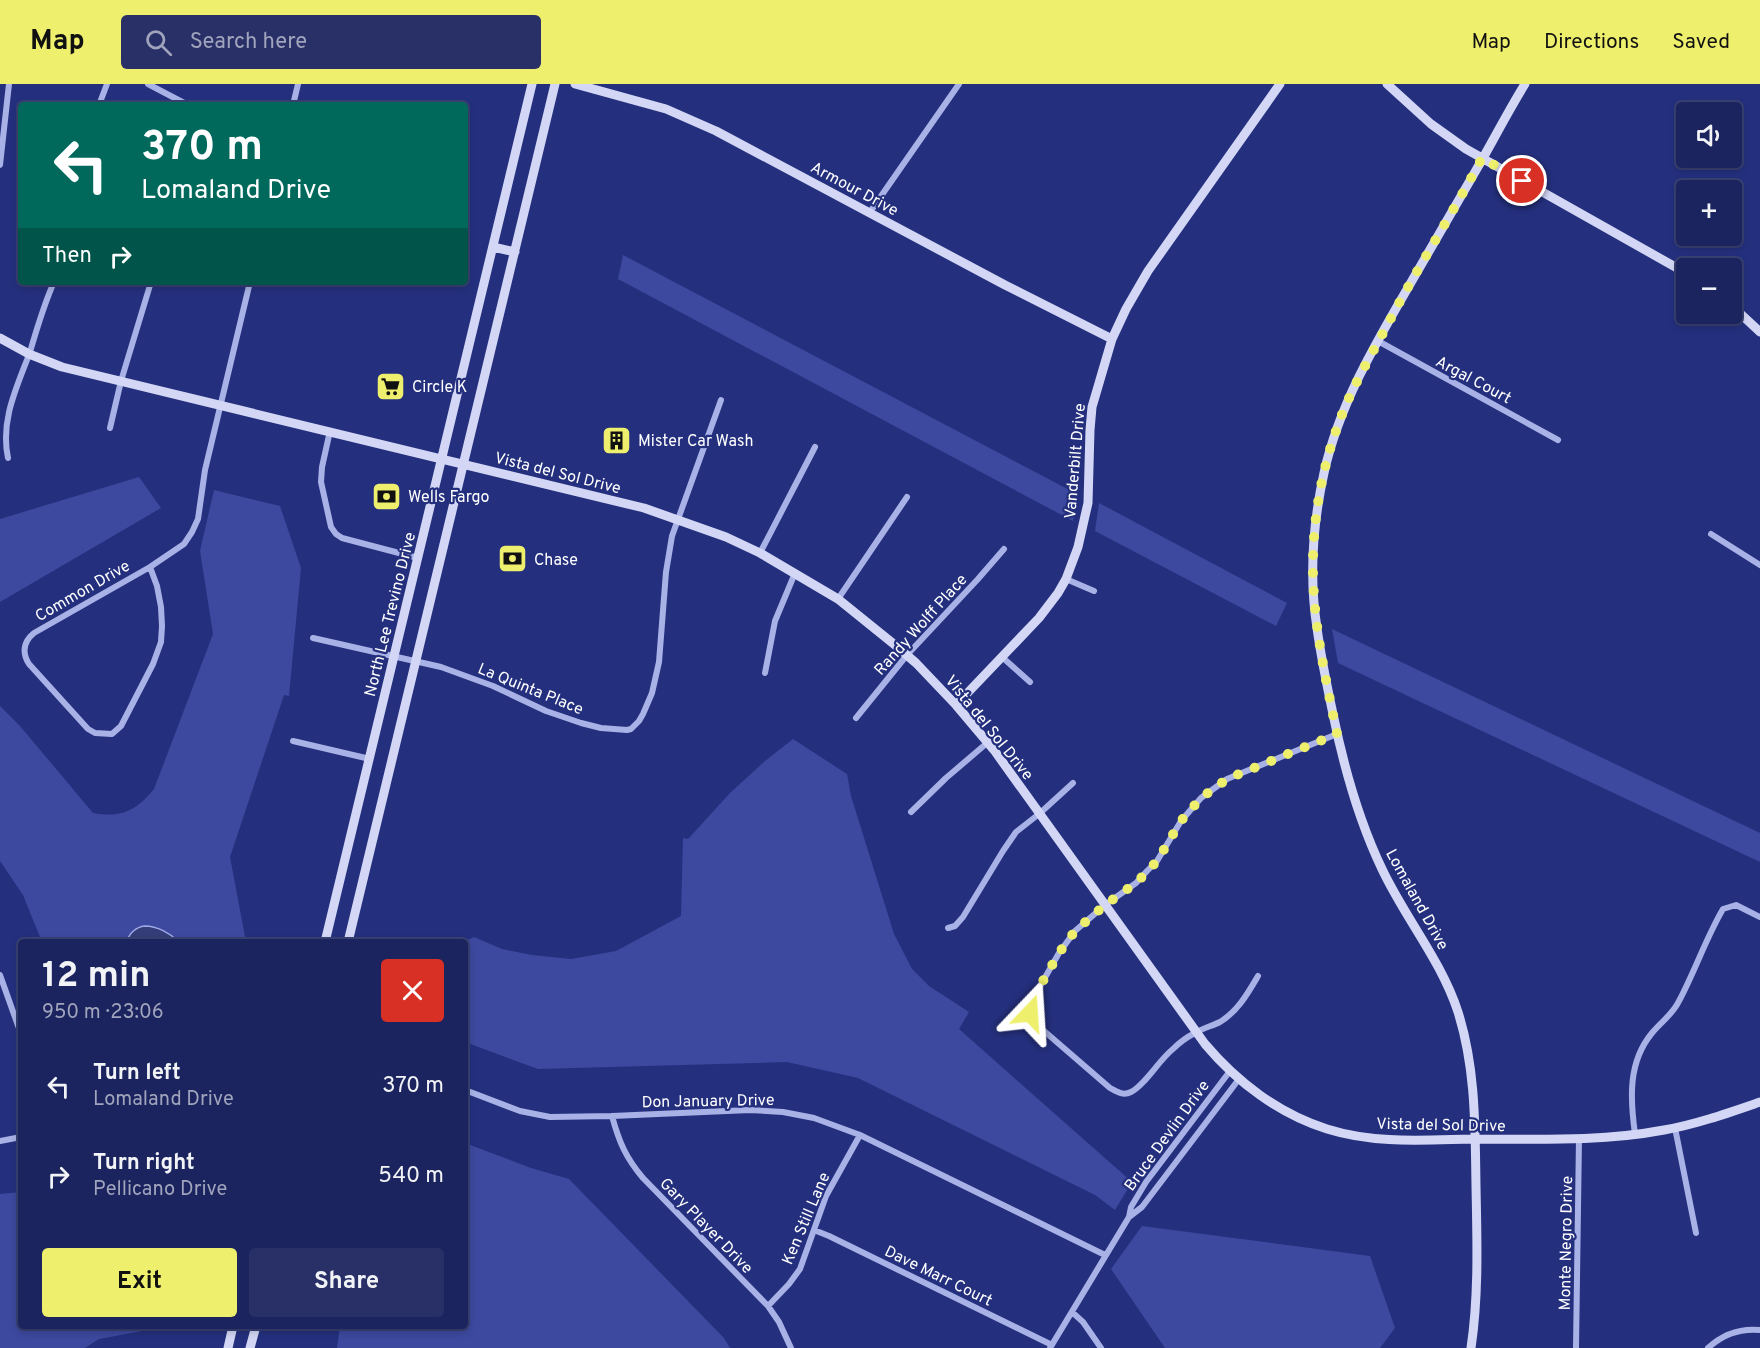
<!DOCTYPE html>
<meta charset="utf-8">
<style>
body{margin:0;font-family:Overpass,sans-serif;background:#283067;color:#f1f3f6;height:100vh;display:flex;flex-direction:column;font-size:22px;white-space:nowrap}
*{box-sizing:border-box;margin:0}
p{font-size:20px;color:#a0a4bc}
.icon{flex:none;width:33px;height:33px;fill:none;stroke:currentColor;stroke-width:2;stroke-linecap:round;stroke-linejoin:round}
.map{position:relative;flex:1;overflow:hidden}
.panel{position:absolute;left:18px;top:855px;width:450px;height:390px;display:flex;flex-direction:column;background:#1b245e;border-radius:6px;box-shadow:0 3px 9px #0003,0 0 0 2px #394173}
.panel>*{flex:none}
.hud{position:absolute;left:18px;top:18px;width:450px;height:183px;border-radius:6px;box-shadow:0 3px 9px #0003,0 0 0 2px #394173;background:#00695c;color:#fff;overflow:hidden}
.controls{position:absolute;left:1676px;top:18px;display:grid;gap:12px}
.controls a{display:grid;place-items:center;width:66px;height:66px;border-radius:6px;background:#1b245e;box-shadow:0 3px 9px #0003,0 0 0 2px #394173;font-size:30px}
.pin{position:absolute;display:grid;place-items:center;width:51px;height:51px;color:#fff;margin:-26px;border:3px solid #fff;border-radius:50%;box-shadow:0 2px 6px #0007}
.me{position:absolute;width:66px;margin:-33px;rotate:20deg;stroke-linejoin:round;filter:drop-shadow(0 0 4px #0008)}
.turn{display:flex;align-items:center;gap:21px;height:126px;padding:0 24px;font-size:27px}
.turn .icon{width:78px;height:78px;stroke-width:2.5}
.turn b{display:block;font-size:42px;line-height:51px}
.then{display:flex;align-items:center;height:57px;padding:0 24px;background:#0003;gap:12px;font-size:22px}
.round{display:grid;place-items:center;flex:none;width:63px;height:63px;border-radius:6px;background:#283067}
.head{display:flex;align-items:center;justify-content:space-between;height:102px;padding:0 24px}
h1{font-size:36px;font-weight:700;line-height:45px}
.primary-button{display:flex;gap:12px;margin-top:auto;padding:12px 24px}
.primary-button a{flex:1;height:69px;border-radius:6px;background:#eef06d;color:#111;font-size:24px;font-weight:700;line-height:69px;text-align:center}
.primary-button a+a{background:#283067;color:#f1f3f6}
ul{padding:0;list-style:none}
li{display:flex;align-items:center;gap:18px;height:90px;padding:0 24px}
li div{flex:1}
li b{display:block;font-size:22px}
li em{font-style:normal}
header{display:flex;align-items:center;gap:36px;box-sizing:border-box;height:84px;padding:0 30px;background:#eef06d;color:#111}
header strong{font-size:28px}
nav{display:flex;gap:33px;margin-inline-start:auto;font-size:21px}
.search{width:420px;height:54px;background:#283067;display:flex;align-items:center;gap:15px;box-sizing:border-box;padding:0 21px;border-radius:6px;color:#a0a4bc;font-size:22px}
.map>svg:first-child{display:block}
.green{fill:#3c499e}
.water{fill:#353d78;stroke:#9ea9e7;stroke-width:1.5}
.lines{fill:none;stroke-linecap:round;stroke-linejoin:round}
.street{stroke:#a9b2e6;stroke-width:6}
.secondary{stroke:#d3d7f5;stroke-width:9}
.route{stroke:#eef06d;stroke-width:10;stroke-dasharray:0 18}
.labels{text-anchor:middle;stroke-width:4.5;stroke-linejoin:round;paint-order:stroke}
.street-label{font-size:16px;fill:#fff;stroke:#24307e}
.poi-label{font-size:16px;fill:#fff;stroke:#24307e;text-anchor:start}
</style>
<header>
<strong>Map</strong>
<div class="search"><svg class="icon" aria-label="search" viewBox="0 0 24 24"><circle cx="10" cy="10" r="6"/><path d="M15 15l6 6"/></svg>Search here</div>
<nav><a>Map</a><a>Directions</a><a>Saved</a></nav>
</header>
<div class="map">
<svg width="1760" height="1264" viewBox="0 0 1760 1264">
<rect width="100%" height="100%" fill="#24307e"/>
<path class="green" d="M623,171l454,239 -4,27 -455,-242z
M139,393l22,31 -161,94v-83z
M214,406l66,16 21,62 -12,128 -5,-1 -54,162 16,85h-204l-19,-47 -23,-34v-155l20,20 73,87c28,5 43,-2 61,-24l59,-155 -13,-83z
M1099,419l188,100 -11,23 -181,-95z
M1332,545l428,204v29l-422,-199z
M793,655l54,35 4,22 43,138 18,35 17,17 40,26 -10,17 173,153 -17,28 -20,-15 -237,-117 -71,-16 -249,7 -73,-27v-100h-2l11,-5 28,12 30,6 39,4 45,-8 65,-35 2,-78 5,1 42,-46 35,-32z
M465,1059l66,25 38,11 155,159 6,10h-393l3,-22h125z
M21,1108v134h133l-12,5 -43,8 -14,9h-85v-154z
M1142,1142l228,30 25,72 -15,20h-215l-54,-79z"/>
<path class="water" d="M145,842c12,0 25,7 34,16h-52c2,-9 9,-15 18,-16z"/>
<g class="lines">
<path class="street" d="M148,0l40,21
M99,21l8,-21
M293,21l5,-21
M0,81l9,-81
M870,128l89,-128
M1378,257l180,99
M110,344l11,-47 30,-99
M330,347l-8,36 -1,15 10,45 5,7 6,4 76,20
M8,374c-8,-38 9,-71 22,-106 7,-24 14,-48 24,-70
M1711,450l49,31
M760,469l55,-106
M150,483l7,19 4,21 1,19 -1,16 -8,22 -32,62 -9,8 -17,-1 -7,-4 -59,-65c-7,-11 -6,-22 5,-31z
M150,483l34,-23 8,-12 6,-13 7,-49 45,-188
M1066,495l28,12
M838,515l69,-102
M313,554l128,29 52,19 53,25 35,12 20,5 26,2 4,-1 8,-8 4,-7 9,-21 7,-31 7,-90 6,-36 49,-136
M1002,573l28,25
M765,589l10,-52 20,-48
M856,634l51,-63 71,-76 26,-30
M293,657l77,18
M911,728l35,-34 41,-35
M948,844l7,-2 8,-9 40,-66 13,-19 23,-18 34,-31
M0,891l21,59
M1258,892c-10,17 -20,35 -38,46 -8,4 -17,6 -25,11 -8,4 -16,10 -22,16 -14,11 -28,36 -42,43 -8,4 -14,0 -21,-4l-74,-64 -6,-11 1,-11 28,-49 16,-22 30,-26 31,-22 11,-12 10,-10 24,-40 20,-23 26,-19 110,-45
M465,1006l55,21 30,6 62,-1 138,-6 33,2 31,6 46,17 245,120
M612,1032c7,26 14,42 31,62l125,128 11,16 12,26
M1675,1044l21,105
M1635,1050c-5,-36 -7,-72 17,-101 9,-11 21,-19 27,-32 16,-30 27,-63 44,-92l13,-4 24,12
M0,1057l21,-4
M1129,1133l2,-10 15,-25 84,-111
M814,1146l15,6 223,109
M768,1222l21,-22 11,-15 26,-73 34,-61
M1072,1228l11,10 18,26
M1050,1264l79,-131 13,-10 97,-128
M1576,1264l3,-210
M1708,1264c15,-14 31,-20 52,-18"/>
<path class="secondary" d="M575,0l91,25 50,22 289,154 107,54
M1387,0l44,40 35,25 220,124
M493,163l22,5
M1731,221l29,27
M0,254l29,16 33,13 582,141 82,29 34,16 78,46 57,46 21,18 40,42 38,45 211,294c32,38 74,70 122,85 48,15 96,11 145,10 64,0 129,3 192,-9 33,-6 64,-17 96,-28
M956,621l83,-87 19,-25 8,-14 12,-32 7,-31 3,-13 2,-73 2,-23 20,-68 14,-30 22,-38 132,-187
M325,858l207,-858
M348,858l207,-858
M228,1264l5,-22
M250,1264l6,-22
M1471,1264c8,-54 6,-108 5,-162 -1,-59 0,-117 -18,-174 -17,-52 -53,-94 -76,-143 -24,-50 -38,-101 -49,-155 -6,-28 -12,-57 -16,-86 -8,-51 -4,-105 7,-155 17,-77 61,-145 100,-213 17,-29 34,-59 51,-88 17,-29 32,-59 50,-88"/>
</g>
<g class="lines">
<path class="route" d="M1030,929l1,-11 28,-49 16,-22 30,-26 31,-22 12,-12 9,-10 24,-40 20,-23 26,-19 110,-45c-11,-54 -23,-106 -24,-161 -1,-60 12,-123 37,-177 12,-26 27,-51 40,-76 29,-55 63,-107 92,-162l40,23"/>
</g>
<defs>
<symbol id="supermarket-square" viewBox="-11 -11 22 22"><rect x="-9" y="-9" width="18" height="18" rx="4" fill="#eef06d" stroke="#24307e"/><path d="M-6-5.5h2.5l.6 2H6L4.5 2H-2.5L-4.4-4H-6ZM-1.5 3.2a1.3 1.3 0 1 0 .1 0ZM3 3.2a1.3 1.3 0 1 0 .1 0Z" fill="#111"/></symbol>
<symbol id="building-square" viewBox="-11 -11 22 22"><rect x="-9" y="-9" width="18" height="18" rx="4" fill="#eef06d" stroke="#24307e"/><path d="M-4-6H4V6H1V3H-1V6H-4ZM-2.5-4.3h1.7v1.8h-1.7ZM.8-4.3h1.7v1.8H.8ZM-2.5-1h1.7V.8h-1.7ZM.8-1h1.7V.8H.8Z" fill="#111"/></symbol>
<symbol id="bank-square" viewBox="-11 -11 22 22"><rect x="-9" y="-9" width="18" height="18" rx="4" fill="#eef06d" stroke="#24307e"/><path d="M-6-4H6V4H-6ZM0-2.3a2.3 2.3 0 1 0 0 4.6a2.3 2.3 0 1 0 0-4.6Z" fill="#111"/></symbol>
</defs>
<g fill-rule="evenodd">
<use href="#supermarket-square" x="374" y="286" width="33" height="33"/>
<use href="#building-square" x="600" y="340" width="33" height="33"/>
<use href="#bank-square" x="370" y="396" width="33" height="33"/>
<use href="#bank-square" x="496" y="458" width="33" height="33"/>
</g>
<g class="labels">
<g class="street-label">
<text transform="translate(855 104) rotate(28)" y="6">Armour Drive</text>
<text transform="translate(1474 295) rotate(28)" y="6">Argal Court</text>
<text transform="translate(1074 377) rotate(-85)" y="6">Vanderbilt Drive</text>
<text transform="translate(558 388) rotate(14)" y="6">Vista del Sol Drive</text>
<text transform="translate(82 506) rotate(-30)" y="6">Common Drive</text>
<text transform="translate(389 530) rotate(-76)" y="6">North Lee Trevino Drive</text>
<text transform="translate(920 540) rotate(-48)" y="6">Randy Wolff Place</text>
<text transform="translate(531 604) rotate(22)" y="6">La Quinta Place</text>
<text transform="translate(990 643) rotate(51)" y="6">Vista del Sol Drive</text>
<text transform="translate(1418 815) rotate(61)" y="6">Lomaland Drive</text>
<text transform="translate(708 1016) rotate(-1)" y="6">Don January Drive</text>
<text transform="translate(1441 1040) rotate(1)" y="6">Vista del Sol Drive</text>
<text transform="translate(1166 1051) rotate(-54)" y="6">Bruce Devlin Drive</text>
<text transform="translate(805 1134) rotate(-67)" y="6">Ken Still Lane</text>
<text transform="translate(707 1141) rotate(46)" y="6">Gary Player Drive</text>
<text transform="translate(1565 1159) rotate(-89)" y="6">Monte Negro Drive</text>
<text transform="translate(939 1191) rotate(26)" y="6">Dave Marr Court</text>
</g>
<g class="poi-label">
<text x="412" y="308">Circle K</text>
<text x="638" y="362">Mister Car Wash</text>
<text x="408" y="418">Wells Fargo</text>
<text x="534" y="481">Chase</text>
</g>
</g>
</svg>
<div class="controls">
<a><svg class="icon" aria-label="sound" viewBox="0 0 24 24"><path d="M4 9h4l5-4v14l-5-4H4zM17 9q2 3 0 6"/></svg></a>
<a>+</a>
<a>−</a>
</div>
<div class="pin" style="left:1522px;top:97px;background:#d93025"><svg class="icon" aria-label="arrive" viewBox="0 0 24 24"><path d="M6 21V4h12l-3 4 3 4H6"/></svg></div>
<svg class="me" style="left:1030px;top:929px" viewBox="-20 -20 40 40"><path d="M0-17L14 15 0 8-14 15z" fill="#eef06d" stroke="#fff" stroke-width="4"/></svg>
<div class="hud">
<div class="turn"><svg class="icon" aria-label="left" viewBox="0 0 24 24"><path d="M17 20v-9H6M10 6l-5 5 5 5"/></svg><div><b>370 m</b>Lomaland Drive</div></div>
<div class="then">Then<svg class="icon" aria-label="right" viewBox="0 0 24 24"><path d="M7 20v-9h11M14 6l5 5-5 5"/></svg></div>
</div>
<section class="panel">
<div class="head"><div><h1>12 min</h1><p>950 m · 23:06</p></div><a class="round" style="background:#d93025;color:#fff"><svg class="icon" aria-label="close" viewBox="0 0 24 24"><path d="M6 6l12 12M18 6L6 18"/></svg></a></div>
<ul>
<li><svg class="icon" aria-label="left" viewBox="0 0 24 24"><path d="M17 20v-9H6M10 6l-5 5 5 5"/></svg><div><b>Turn left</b><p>Lomaland Drive</p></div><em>370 m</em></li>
<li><svg class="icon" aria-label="right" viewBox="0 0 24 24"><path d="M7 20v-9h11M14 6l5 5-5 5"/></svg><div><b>Turn right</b><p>Pellicano Drive</p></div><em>540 m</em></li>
</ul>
<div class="primary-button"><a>Exit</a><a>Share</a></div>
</section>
</div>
